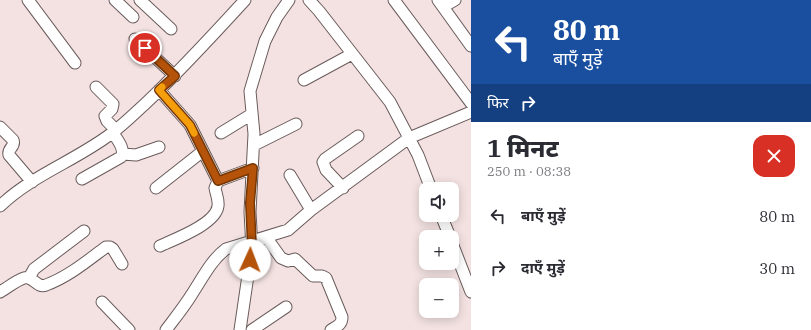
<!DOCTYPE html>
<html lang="hi">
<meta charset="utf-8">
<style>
body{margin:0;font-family:"IBM Plex Serif","Noto Sans Devanagari",serif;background:#f7f7f7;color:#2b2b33;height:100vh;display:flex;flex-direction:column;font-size:15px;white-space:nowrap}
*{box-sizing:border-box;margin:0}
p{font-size:13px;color:#7c7c81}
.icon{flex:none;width:22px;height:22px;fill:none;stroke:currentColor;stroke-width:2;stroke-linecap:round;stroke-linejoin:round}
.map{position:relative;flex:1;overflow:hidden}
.sheet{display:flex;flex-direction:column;background:#fff;width:340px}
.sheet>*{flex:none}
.guide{background:#1a4fa0;color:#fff;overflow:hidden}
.controls{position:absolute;left:419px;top:182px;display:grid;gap:8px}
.controls a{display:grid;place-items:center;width:40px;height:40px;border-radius:8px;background:#fff;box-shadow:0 2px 10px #0003;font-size:20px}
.pin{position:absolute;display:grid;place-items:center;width:34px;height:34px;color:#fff;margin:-17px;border:2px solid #fff;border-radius:50%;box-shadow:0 1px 4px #0007}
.me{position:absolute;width:44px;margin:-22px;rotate:2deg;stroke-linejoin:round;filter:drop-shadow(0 0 3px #0008)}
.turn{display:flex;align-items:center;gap:14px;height:84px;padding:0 16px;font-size:18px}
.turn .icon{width:52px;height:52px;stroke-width:2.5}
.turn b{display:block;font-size:28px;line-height:34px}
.then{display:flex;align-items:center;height:38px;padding:0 16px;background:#0003;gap:8px;font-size:15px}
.round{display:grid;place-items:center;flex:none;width:42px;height:42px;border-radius:12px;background:#f7f7f7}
.head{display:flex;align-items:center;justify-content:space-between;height:68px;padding:0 16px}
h1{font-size:24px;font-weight:800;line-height:30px}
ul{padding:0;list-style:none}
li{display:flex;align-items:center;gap:12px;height:52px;padding:0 16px}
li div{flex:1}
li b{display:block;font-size:15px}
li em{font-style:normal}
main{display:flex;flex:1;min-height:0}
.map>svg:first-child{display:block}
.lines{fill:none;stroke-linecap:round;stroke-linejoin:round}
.minor-casing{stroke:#6a5b5b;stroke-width:13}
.minor{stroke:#fff;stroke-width:11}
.route-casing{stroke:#753606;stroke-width:10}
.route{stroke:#b45309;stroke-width:7}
.slow{stroke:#f59e0b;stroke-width:7}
</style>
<main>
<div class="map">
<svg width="471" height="330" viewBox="0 0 471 330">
<rect width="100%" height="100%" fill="#f4e2e2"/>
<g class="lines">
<defs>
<path id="minor" d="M28,0l47,63
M115,0l18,17
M140,0l31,29
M309,0l10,11 71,91 28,53 13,34
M394,0l77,103
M438,0l33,46
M443,7l12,-7
M135,39l40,37
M304,80l48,-26
M96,87l17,17 -1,5 -7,7 2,5 9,9
M159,90l31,35 28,56
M0,127l13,13c3,7 -6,8 -4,15l23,27
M221,133l31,-19
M254,145l42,-21
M123,154l13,1 23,-8
M290,175l21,35
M82,179l39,-22c5,-7 -4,-18 -8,-24
M156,188l47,-37
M343,188l-17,-18 -3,-8 2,-3 33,-23
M0,206c32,-31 77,-46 112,-73 12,-9 23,-20 34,-30 35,-33 67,-68 99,-103
M441,215l9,22
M266,237l15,21 7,3 7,-2 18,17h9l4,2 16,39c0,8 -5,9 -11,13
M452,243l19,49
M160,246c15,-7 56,-22 58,-40 1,-6 -2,-12 -3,-18l3,-7 35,-13
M29,278l5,-9 50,-38
M0,292c7,-4 17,-12 24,-14 9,-3 13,11 22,7 22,-8 41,-24 60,-38h4l3,2 9,15
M102,302l27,28
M166,330c9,-12 18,-23 26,-36 10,-15 19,-34 34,-45l62,-19 23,-20 98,-72 62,-26
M240,330l12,-82 -2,-36 4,-78 -4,-43 15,-50 12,-24 12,-17
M252,330l34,-23"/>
</defs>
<use href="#minor" class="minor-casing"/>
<use href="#minor" class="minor"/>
</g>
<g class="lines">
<defs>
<path id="route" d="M145,48l30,28 -16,14 31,35 28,56 35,-13 -3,35 2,45 -2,12"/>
</defs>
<use href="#route" class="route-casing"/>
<use href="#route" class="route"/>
<path class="slow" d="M162,87l-3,3 31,35 4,8"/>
</g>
</svg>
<div class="controls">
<a><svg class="icon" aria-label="sound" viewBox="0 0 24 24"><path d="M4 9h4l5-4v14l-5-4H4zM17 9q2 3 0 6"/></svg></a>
<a>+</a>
<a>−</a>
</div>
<div class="pin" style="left:145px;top:48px;background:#d93025"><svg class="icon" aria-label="arrive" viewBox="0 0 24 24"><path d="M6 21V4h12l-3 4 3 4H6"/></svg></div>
<svg class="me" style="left:250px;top:260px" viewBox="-20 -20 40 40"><circle r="19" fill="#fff"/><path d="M0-13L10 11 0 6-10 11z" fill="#b45309"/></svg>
</div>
<section class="sheet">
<div class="guide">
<div class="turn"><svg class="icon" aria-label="left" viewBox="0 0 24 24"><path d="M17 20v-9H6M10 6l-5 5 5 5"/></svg><div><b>80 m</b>बाएँ मुड़ें</div></div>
<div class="then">फिर<svg class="icon" aria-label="right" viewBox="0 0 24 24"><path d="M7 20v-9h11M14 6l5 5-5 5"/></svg></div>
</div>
<div class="head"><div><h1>1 मिनट</h1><p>250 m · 08:38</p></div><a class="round" style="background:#d93025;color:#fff"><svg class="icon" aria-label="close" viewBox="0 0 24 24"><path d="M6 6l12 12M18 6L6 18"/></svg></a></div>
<ul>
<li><svg class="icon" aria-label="left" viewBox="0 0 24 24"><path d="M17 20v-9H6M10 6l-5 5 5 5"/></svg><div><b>बाएँ मुड़ें</b></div><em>80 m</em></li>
<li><svg class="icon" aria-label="right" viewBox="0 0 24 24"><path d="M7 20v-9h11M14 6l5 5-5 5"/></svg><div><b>दाएँ मुड़ें</b></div><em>30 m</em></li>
</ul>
</section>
</main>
